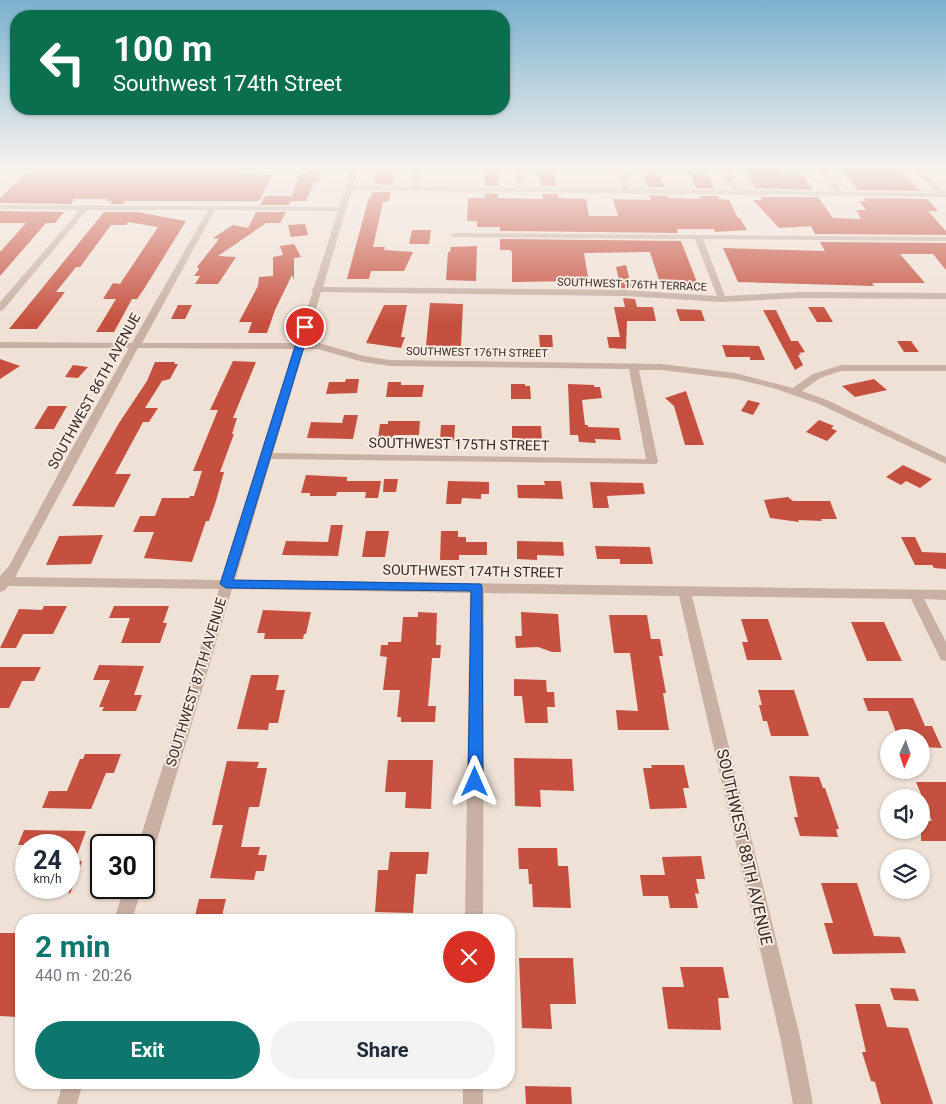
<!DOCTYPE html>
<meta charset="utf-8">
<style>
body{margin:0;font-family:Roboto,sans-serif;background:#f2f2f3;color:#1f2937;height:100vh;display:flex;flex-direction:column;font-size:19px;white-space:nowrap}
*{box-sizing:border-box;margin:0}
p{font-size:16px;color:#747a83}
.icon{flex:none;width:28px;height:28px;fill:none;stroke:currentColor;stroke-width:2;stroke-linecap:round;stroke-linejoin:round}
.map{position:relative;flex:1;overflow:hidden}
.drawer{position:absolute;left:15px;top:914px;width:500px;height:175px;display:flex;flex-direction:column;background:#fff;border-radius:20px;box-shadow:0 1px 4px #0004}
.drawer>*{flex:none}
.hud{position:absolute;left:10px;top:10px;width:500px;height:105px;border-radius:20px;box-shadow:0 1px 4px #0004;background:#0b6e4f;color:#fff;overflow:hidden}
.needle{width:32px;rotate:183deg}
.controls{position:absolute;left:880px;top:729px;display:grid;gap:10px}
.controls a{display:grid;place-items:center;width:50px;height:50px;border-radius:50%;background:#fff;box-shadow:0 1px 4px #0004;font-size:25px}
.speed{position:absolute;left:15px;top:834px;display:flex;gap:10px;font-size:25px;font-weight:700;text-align:center}
.speed>*{display:grid;place-content:center;width:65px;height:65px;border-radius:50%;background:#fff;box-shadow:0 1px 4px #0004;line-height:1}
.speed small{font-size:12px;font-weight:400}
.speed .limit{border:2px solid #111;border-radius:8px;background:#fff;color:#111}
.pin{position:absolute;display:grid;place-items:center;width:42px;height:42px;color:#fff;margin:-21px;border:2px solid #fff;border-radius:50%;box-shadow:0 1px 5px #0007}
.me{position:absolute;width:55px;margin:-28px;rotate:0deg;stroke-linejoin:round;filter:drop-shadow(0 0 4px #0008)}
.turn{display:flex;align-items:center;gap:18px;height:105px;padding:0 20px;font-size:22px}
.turn .icon{width:65px;height:65px;stroke-width:2.5}
.turn b{display:block;font-size:35px;line-height:42px}
.round{display:grid;place-items:center;flex:none;width:52px;height:52px;border-radius:26px;background:#f2f2f3}
.headline{display:flex;align-items:center;justify-content:space-between;height:85px;padding:0 20px}
h1{font-size:30px;font-weight:700;line-height:38px;color:#0f766e}
.cta{display:flex;gap:10px;margin-top:auto;padding:10px 20px}
.cta a{flex:1;height:58px;border-radius:30px;background:#0f766e;color:#fff;font-size:20px;font-weight:700;line-height:58px;text-align:center}
.cta a+a{background:#f2f2f3;color:#1f2937}
.map>svg:first-child{display:block}
.building{fill:#c6503f}
.lines{fill:none;stroke-linecap:round;stroke-linejoin:round}
.minor{fill:#c8b0a3;fill-rule:evenodd}
.route{fill:#1a73e8;stroke:#114b97}
.labels{text-anchor:middle;stroke-width:4;stroke-linejoin:round;paint-order:stroke}
.far-street-label{font-size:11px;fill:#332825;stroke:#f8ece2}
.street-label{font-size:14px;fill:#332825;stroke:#f8ece2}
.near-street-label{font-size:16px;fill:#332825;stroke:#f8ece2}
</style>
<div class="map">
<svg width="946" height="1104" viewBox="0 0 946 1104">
<rect width="100%" height="100%" fill="#f0e1d6"/>
<path class="building" d="M746,168h32l4,5h20l11,17 -58,-2z
M840,168h57l23,23 -62,-1z
M309,171h14l-4,11h-5l-8,19h-15l-2,4h-29l5,-9h27l8,-23h8z
M486,171h11l1,15h-13z
M541,171h12l3,15h-15l-2,-12h2z
M47,172h165l61,3 -14,26h-134l-1,3h-14l2,-3h-6l2,-2h-34l-3,5 -71,-1v-5l25,-24z
M376,172h19l-3,13 -18,-1z
M644,172h14l7,15h-18z
M690,173h17l7,15h-18z
M372,192h19l-2,9 -6,1 -10,45h12l-1,3 29,2 -9,19h-33l-2,8h-22l22,-82h2z
M485,193l13,1 -1,4 46,1 -1,-5h16v4l28,1 3,17h29l-5,-17 38,1 -2,-5 19,1 1,2 32,1 -1,-3h18l1,3 10,1 9,18h2l7,12 -32,2 -1,-3h-37l1,4 -178,-2v-4h-23v-6h-10l1,-23h17z
M760,197h58l15,21 28,1 -5,-9h10l-7,-9h8l-3,-3 63,1 11,12h-10l18,20v4l-131,-1 -4,-8 -32,2 -26,-28h9z
M0,211l64,1 -9,11h-9l-46,53v-24l26,-29h-26z
M104,212h33l49,9 -42,68 -7,10h-5l-18,33h-18l20,-33h-13l10,-16 7,1 38,-57 -30,-5 -2,3h-15l-31,42h-4l-20,25h9l-28,37h-28z
M256,212h30l-6,11h-14l-48,33 18,1 -18,27h-23l5,-8h-6l5,-7 -2,-2 22,-28 -6,-1 20,-13 15,3z
M305,224l3,11 -17,2 -3,-12z
M412,230h19l-2,14h-20z
M500,239l181,2 17,44 -38,-2 -10,-31 -66,1 5,30h-11l-1,-2 -65,1v-30l-2,-2h-10z
M820,242l126,1v27l-13,-16h-33l25,29h-53l2,3 -136,-4 -15,-34 102,3z
M294,244l7,13 -7,1v22l-2,-5 -17,35 -8,23h-19l4,-11h-13l19,-36 1,-9 14,-1v-19l10,-2 -3,-9z
M477,246l-1,35 -30,-1 2,-28h2l1,-5z
M626,265l6,24 -11,-1 -5,-21z
M623,298l12,1 2,8h16l3,14h-29l-1,28 -17,-1 -2,-11h13l-6,-30h11z
M430,303l33,1 -2,42h-35z
M178,305h14l-7,14h-14z
M384,305h23l-6,32h4l-4,11 -35,-5z
M808,307h16l9,15h-16z
M676,309l25,1 4,11h-25z
M763,310h13l15,31h7l7,11 -6,1 2,2h-3l5,10 -8,5z
M539,335h13l1,12h-13z
M897,341h14l8,11h-15z
M722,345l37,1 6,14h-15v-3h-24z
M0,359l20,7 -20,13z
M233,361l23,1 -23,56h4l-5,16h2l-14,38h4l-8,29 -7,20h-3l-14,41 -48,-4 10,-26h-21l7,-16h15l7,-18h27l1,-2h4l8,-25h-9l25,-61h-8z
M155,362h20l-1,2h4l-8,15 -8,2 -17,27h13l-9,14h-6l-28,52h16l-17,33 -42,-1 47,-83 28,-42z
M73,365l15,2 -10,11 -13,-1z
M346,379h13l-2,14 -31,1 3,-12h16z
M874,379l13,11 -32,7 -13,-11z
M388,382h13v3h23l-2,12h-36z
M511,384h14v2h5l1,13h-20z
M568,384l26,1v2h6l2,11 -20,2 3,25h3v2l31,1 2,12 -26,-1 1,4 -17,-1 -1,-7h-8z
M686,391l18,54h-19l-11,-39 -9,-8z
M748,400l12,3 -7,12 -12,-4z
M48,406h19l-13,23h-20z
M344,415h14l-5,24 -46,-1 4,-16 31,1z
M819,420l15,6 -3,2 6,3 -10,10 -21,-9z
M388,421h32l-1,14h-25v3h-16l2,-14h8z
M441,425h14l-1,16 -14,-1z
M512,426h29l1,14 -13,-1v3l-17,-1z
M903,465l29,14 -12,9 -14,-7 -5,4 -15,-8z
M306,475l41,2v4h34l-3,17h-13l1,-6h-29l-1,4h-26v-3h-9z
M384,479h14l-2,13h-13z
M448,481l41,1v12h-8v5l-19,-1 -1,6h-15z
M544,481h17l2,18 -45,-1 -1,-13h28z
M590,482l53,1 2,11 -38,2 2,12h-16z
M788,497l5,4h37l7,18h-16l1,2 -24,-1 1,2 -29,-4 -6,-18z
M331,525h12l-5,31 -56,-1 4,-14 42,1z
M366,531h23l-4,26h-23z
M441,531h17v6h8v5h21v13h-28v5h-19z
M103,535l-12,29 -45,1 13,-29z
M901,537h14l7,15 24,1v16l-12,-1 -2,-3h-17z
M517,541l46,1 1,14 -27,-1v5l-20,-1z
M595,546l55,1 3,17h-33v-5h-23z
M44,606h23l-14,28h-30l-7,14h-16l19,-39 23,1z
M114,606h55l-6,17h4l-7,20h-39l9,-25h-21z
M263,610l48,2 -5,22h-2l-1,5h-39l1,-6h-8z
M418,612l19,1 -1,32h5l-1,13h-8l-4,48h8l-1,16h-34v-5h-4l3,-27h-17l4,-33 -7,-1 1,-11h7v-3h13l2,-25h15z
M521,612l37,2 3,38h-9l-14,-5 -22,1 -1,-12h7z
M609,615h38l4,24h9l3,17h-4l7,37h-3l6,37h-51l-2,-20 22,1 -8,-58h-16z
M741,619h27l14,41h-35l-5,-18h6z
M851,622h33l18,39h-35z
M99,665l45,1 -10,29h8l-6,16h-34l2,-4h-5l11,-27h-17z
M0,667h41l-7,14h-12l-13,27h-9z
M251,675h28l-3,15h9l-7,33h-9l-1,7 -31,-1z
M514,679l32,1 1,12h7l1,15h-8l1,16h-23l-3,-27h-8z
M758,690h36l15,46h-38l-4,-15h-4l-4,-16h3z
M863,698h50l12,28h7l10,22 -21,-1v-9h-23l-10,-27h-20z
M85,754h36l-7,19h-8l-15,36 -49,-1 7,-17h18l13,-32h3z
M514,758l58,1 2,32 -34,-1 1,17 -26,-1z
M388,760h45l-2,49 -26,-1 1,-16h-21z
M227,761l32,1 -2,6h10l-8,39h-10l-8,40h19l-2,8h9l-3,16h-8l-2,9 -44,-2 13,-53h-11z
M651,765h33l5,23h-6l4,20 -37,1 -7,-41h9z
M789,776l30,1 4,11h2l14,41h-3l2,8 -38,-1 -6,-19h4z
M916,782h30v59h-25v-20h11z
M24,830l62,1 -11,30h7l-12,33 -1,-1v-48h-51z
M518,848h39l1,18h10l3,42 -38,-1 -1,-23h-3l-1,-15h-9z
M390,852h39l-2,22h-11l-3,39 -38,-1 3,-42h10z
M701,856l4,23h-9l3,15 -4,-1 3,15h-28l-2,-12h-25l-3,-21h25l-3,-18z
M821,883h36l17,53 26,1 6,16 -73,1 -9,-31h9z
M199,899h27l-5,21h-27z
M0,933h21v73l-4,11 -17,-1z
M519,958h54l3,46h-26l2,25 -30,-1z
M680,967h43l6,31h-11l3,32 -53,-1 -6,-42h22z
M890,988l25,1 4,12 -25,-1z
M855,1004h25l7,23 21,1 25,76h-52l-6,-22 -4,-1 -9,-29h4z
M525,1086l46,1 1,17h-46z"/>
<g class="lines">
<path class="minor" d="M352,168h6l-5,18 58,1 3,-19h6l-2,19 98,1v-20h6l1,20 100,1 -6,-21h6l7,21 102,1 -12,-22h6l13,22 96,2 -17,-24h6l19,24 93,1 -23,-25h7l26,25v4h-4l-590,-7 -29,97 301,3 93,6 -22,-57 -243,-2 -1,-2 4,-2 491,4v4l-243,-2 22,57 77,-4 144,1v6l-144,-1 -80,4 -98,-6 -303,-4 -15,51h13l45,13 26,4 272,4 73,9 58,15 20,-14 28,-9h105v6h-105l-21,7 -18,13 25,9 119,57v7l-127,-60 -46,-16 -38,-9 -73,-9h-23l19,92 -2,2 -385,-5 -36,121 711,10v10l-22,-1 22,43v19l-5,-1 -30,-61 -219,-3 109,445 12,63h-20l-12,-63 -102,-445 -195,-3 -1,327h-18l5,-327 -238,-4 -79,264 -3,6 -6,2v-16h-6l81,-256 -211,-3 -3,4 -5,2v-16l9,-10 61,-114 59,-104h-129v-6l132,1 76,-133h-121l-84,100 -3,1v-9l80,-92 -80,-1v-4l339,2zM215,210l123,1 -24,76 -2,2 1,2 -17,52h-154zM138,348l157,1 -73,231 -207,-3zM304,349h14l45,13 27,4 239,3 17,90 -373,-6z
M124,888h18l-10,32h-18z
M63,1082h20l-6,22h-20z
M463,1082h20v22h-20z"/>
</g>
<linearGradient id="sky" x2="0" y2="1"><stop stop-color="#7ab1cf"/><stop offset="0.52" stop-color="#f8f2ed"/><stop offset="1" stop-color="#f8f2ed" stop-opacity="0"/></linearGradient>
<rect width="946" height="322" fill="url(#sky)"/>
<path class="route" d="M305,324l5,3 -77,253 248,4 1,3 1,195 -3,4 -5,2 -5,-2 -2,-4 3,-191 -245,-3 -6,-4 81,-257z"/>
<g class="labels">
<g class="far-street-label">
<text transform="translate(632 284) rotate(2)" y="4">SOUTHWEST 176TH TERRACE</text>
<text transform="translate(477 352) rotate(1)" y="4">SOUTHWEST 176TH STREET</text>
</g>
<g class="street-label">
<text transform="translate(94 391) rotate(-61)" y="5">SOUTHWEST 86TH AVENUE</text>
<text transform="translate(459 444) rotate(1)" y="5">SOUTHWEST 175TH STREET</text>
<text transform="translate(473 571) rotate(1)" y="5">SOUTHWEST 174TH STREET</text>
<text transform="translate(196 682) rotate(-73)" y="5">SOUTHWEST 87TH AVENUE</text>
</g>
<g class="near-street-label">
<text transform="translate(745 847) rotate(77)" y="6">SOUTHWEST 88TH AVENUE</text>
</g>
</g>
</svg>
<div class="controls">
<a><svg class="needle" viewBox="-14 -14 28 28"><path d="M0-13l5 13h-10z" fill="#e53935"/><path d="M0 13l5-13h-10z" fill="#747a83"/></svg></a>
<a><svg class="icon" aria-label="sound" viewBox="0 0 24 24"><path d="M4 9h4l5-4v14l-5-4H4zM17 9q2 3 0 6"/></svg></a>
<a><svg class="icon" aria-label="layers" viewBox="0 0 24 24"><path d="M12 4l9 5-9 5-9-5zM3 14l9 5 9-5"/></svg></a>
</div>
<div class="speed"><div>24<small>km/h</small></div><div class="limit">30</div></div>
<div class="pin" style="left:305px;top:327px;background:#d93025"><svg class="icon" aria-label="arrive" viewBox="0 0 24 24"><path d="M6 21V4h12l-3 4 3 4H6"/></svg></div>
<svg class="me" style="left:475px;top:782px" viewBox="-20 -20 40 40"><path d="M0-17L14 15 0 8-14 15z" fill="#1a73e8" stroke="#fff" stroke-width="4"/></svg>
<div class="hud">
<div class="turn"><svg class="icon" aria-label="left" viewBox="0 0 24 24"><path d="M17 20v-9H6M10 6l-5 5 5 5"/></svg><div><b>100 m</b>Southwest 174th Street</div></div>
</div>
<section class="drawer">
<div class="headline"><div><h1>2 min</h1><p>440 m · 20:26</p></div><a class="round" style="background:#d93025;color:#fff"><svg class="icon" aria-label="close" viewBox="0 0 24 24"><path d="M6 6l12 12M18 6L6 18"/></svg></a></div>
<div class="cta"><a>Exit</a><a>Share</a></div>
</section>
</div>
